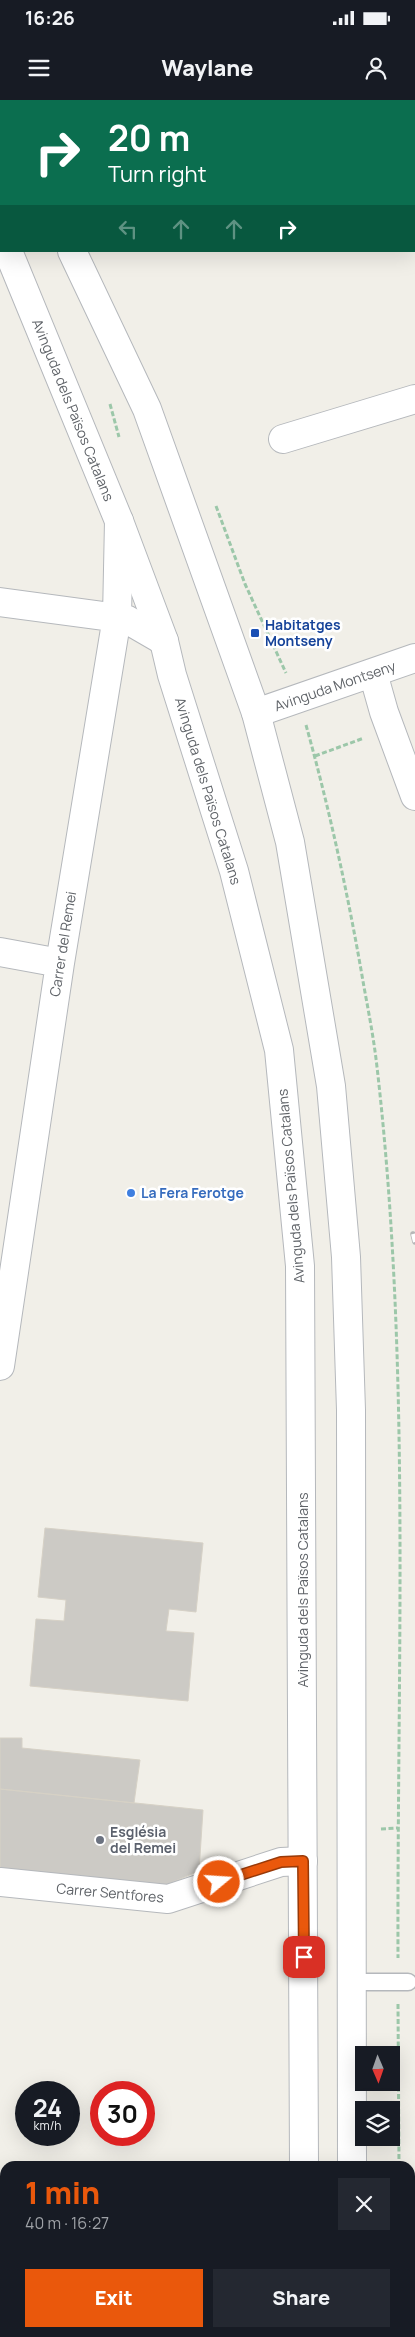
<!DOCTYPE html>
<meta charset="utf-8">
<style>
body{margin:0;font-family:Manrope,sans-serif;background:#242831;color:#f1f3f6;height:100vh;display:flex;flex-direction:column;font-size:19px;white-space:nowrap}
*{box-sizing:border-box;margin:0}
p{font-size:16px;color:#9ea1a6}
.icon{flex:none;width:28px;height:28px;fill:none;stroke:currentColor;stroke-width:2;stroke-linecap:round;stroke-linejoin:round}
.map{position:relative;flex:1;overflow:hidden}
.details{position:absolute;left:0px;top:2061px;width:415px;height:176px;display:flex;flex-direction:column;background:#171b24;border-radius:15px 15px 0 0;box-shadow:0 5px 20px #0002}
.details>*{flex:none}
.banner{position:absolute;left:0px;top:0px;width:415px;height:152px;box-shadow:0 5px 20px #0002;background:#0b6e4f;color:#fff;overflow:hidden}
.needle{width:32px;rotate:178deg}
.buttons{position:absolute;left:355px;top:1946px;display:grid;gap:10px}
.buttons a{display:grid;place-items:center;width:45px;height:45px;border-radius:0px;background:#171b24;box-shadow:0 5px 20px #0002;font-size:25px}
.speed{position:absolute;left:15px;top:1981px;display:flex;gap:10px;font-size:25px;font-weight:700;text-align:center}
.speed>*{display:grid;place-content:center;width:65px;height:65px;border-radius:50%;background:#171b24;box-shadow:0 5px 20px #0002;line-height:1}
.speed small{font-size:12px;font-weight:400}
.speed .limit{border:8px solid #d22;background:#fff;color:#111}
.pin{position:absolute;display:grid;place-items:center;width:42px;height:42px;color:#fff;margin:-21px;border-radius:10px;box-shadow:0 2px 8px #0006}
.me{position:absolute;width:55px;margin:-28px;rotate:72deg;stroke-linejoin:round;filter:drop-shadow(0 0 4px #0008)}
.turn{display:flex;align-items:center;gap:18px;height:105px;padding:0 25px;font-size:22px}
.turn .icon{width:65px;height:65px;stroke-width:2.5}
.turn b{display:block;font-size:35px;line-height:42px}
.lanes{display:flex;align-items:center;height:48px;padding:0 25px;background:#0003;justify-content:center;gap:25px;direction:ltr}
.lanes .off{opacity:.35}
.round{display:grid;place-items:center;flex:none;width:52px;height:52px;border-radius:0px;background:#242831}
.head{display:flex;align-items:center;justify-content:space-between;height:85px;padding:0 25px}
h1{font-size:30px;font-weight:800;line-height:38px;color:#ea580c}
.primary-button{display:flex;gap:10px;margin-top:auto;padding:10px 25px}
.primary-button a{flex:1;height:58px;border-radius:0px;background:#ea580c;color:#fff;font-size:20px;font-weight:800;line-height:58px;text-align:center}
.primary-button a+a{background:#242831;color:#f1f3f6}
.status{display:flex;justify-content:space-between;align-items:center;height:35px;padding:0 25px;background:#171b24;direction:ltr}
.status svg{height:14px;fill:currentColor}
header{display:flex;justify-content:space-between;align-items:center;height:65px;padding:0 25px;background:#171b24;font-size:22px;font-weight:800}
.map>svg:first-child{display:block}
.building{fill:#cccac5;stroke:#d6d1c6}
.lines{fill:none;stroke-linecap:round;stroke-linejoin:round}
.service-casing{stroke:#b5b8bc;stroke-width:19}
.minor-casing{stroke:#b5b8bc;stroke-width:30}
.tertiary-casing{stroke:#b5b8bc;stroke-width:30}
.path{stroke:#9cc7a9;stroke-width:3;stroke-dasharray:5 2.5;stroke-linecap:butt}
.service{stroke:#fff;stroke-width:16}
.minor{stroke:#fff;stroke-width:28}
.tertiary{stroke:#fff;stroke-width:28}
.rail-casing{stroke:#b6b7b8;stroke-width:5.5}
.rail{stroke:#fff;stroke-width:4;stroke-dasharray:11;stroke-linecap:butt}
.route-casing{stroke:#983908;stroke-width:12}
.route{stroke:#ea580c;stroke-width:9}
.transit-dot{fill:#1a4fb4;stroke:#fff;stroke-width:2}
.shop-dot{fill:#3f7fe0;stroke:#fff;stroke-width:2}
.worship-dot{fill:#6b7280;stroke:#fff;stroke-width:2}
.labels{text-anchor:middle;stroke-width:5;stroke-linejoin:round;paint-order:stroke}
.street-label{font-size:14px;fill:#5f6368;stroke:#fff}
.transit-label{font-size:14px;font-weight:bold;fill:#164399;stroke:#fff;text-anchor:start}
.shop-label{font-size:14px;font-weight:bold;fill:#366cbe;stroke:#fff;text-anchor:start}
.worship-label{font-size:14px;font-weight:bold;fill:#5b616d;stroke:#fff;text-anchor:start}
</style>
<div class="status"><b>16:26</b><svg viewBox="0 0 49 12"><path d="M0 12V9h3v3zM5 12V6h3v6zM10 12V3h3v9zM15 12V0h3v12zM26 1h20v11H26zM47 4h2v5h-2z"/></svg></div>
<header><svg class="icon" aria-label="menu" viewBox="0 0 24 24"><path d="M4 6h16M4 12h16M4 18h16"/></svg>Waylane<svg class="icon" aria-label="person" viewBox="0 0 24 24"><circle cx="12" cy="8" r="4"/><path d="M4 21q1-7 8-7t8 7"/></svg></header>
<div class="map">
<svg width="415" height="2237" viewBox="0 0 415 2237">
<rect width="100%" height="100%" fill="#f1efe8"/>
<path class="building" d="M45,1428l158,15 -7,69 -27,-3 -3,22 28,2 -6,68 -158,-15 6,-67 28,2 2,-21 -28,-3z
M0,1638h22v10l118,12 -6,43 -134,-14z
M0,1689l203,21 -4,61 -38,16 -161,-12z"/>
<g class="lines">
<defs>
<path id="service" d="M352,1882h56"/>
<path id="minor" d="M195,1l1,-1
M331,1l4,-1
M0,132h1
M283,339l132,-40
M0,502l126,17 38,22
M373,573l11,39 31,84
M256,613l159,-55
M0,852l60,11
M0,1266l60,-403 57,-346 2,-96
M0,1782l168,17 113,-37 22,-1"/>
<path id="tertiary" d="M0,22l1,2
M8,151l111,270 45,120 8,34 62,196 45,179 21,216 4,900
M72,151l75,158 109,304 34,129 41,244 15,171 5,153 1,756
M360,2232l8,5
M296,2237l8,-5"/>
</defs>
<use href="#service" class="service-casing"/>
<use href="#minor" class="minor-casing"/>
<use href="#tertiary" class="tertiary-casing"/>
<path class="path" d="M24,0v1
M110,304l9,33
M216,406l29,78 41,89
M306,625c24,86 43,174 58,262 5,27 10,53 13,80 34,296 20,594 21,891
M315,656l49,-18
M381,1729l17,-1
M398,1904l1,162
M410,2228l5,8"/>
<use href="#service" class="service"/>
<use href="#minor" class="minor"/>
<use href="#tertiary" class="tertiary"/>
<defs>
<path id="rail" d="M413,1134l2,8"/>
</defs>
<use href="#rail" class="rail-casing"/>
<use href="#rail" class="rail"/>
</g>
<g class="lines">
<defs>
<path id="route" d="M219,1782l62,-20 22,-1 1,96"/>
</defs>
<use href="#route" class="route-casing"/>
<use href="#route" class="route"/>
</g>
<rect class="transit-dot" x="250" y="528" width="10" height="10" rx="2.5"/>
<circle class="shop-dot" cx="131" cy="1093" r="5"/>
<circle class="worship-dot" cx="100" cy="1740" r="5"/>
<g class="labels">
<g class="street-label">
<text transform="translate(73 310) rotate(68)" y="5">Avinguda dels Països Catalans</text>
<text transform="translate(335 586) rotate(-19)" y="5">Avinguda Montseny</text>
<text transform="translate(208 691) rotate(73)" y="5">Avinguda dels Països Catalans</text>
<text transform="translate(63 844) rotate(-81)" y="5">Carrer del Remei</text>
<text transform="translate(291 1086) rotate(-95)" y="5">Avinguda dels Països Catalans</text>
<text transform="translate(303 1490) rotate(-90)" y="5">Avinguda dels Països Catalans</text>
<text transform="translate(110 1793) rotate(5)" y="5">Carrer Sentfores</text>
</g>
<g class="transit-label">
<text x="265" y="530">Habitatges<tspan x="265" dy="16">Montseny</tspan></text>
</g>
<g class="shop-label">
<text x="141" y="1098">La Fera Ferotge</text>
</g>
<g class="worship-label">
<text x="110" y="1737">Església<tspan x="110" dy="16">del Remei</tspan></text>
</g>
</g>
</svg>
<div class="buttons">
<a><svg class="needle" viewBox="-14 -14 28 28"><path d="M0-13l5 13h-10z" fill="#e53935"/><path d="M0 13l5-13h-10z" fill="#9ea1a6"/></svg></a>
<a><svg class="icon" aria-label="layers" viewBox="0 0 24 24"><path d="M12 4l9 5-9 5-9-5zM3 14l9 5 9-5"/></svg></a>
</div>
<div class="speed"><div>24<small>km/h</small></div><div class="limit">30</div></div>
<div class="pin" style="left:304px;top:1857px;background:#d93025"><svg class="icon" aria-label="arrive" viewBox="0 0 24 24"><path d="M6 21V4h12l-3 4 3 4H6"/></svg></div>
<svg class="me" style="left:219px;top:1782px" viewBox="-20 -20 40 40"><circle r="17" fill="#ea580c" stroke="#fff" stroke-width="3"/><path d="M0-11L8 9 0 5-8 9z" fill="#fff"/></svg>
<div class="banner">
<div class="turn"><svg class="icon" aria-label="right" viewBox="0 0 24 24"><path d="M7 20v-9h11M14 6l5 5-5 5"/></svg><div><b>20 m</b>Turn right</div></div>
<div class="lanes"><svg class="icon off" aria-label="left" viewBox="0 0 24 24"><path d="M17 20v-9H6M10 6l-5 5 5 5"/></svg><svg class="icon off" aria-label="ahead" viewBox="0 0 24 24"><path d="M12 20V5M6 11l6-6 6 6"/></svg><svg class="icon off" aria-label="ahead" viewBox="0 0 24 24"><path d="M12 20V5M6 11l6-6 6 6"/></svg><svg class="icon" aria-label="right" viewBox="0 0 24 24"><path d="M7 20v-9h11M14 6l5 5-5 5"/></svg></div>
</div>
<section class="details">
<div class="head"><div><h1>1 min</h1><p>40 m · 16:27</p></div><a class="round"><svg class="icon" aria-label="close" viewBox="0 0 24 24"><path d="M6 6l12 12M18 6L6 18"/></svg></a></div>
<div class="primary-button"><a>Exit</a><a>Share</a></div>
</section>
</div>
